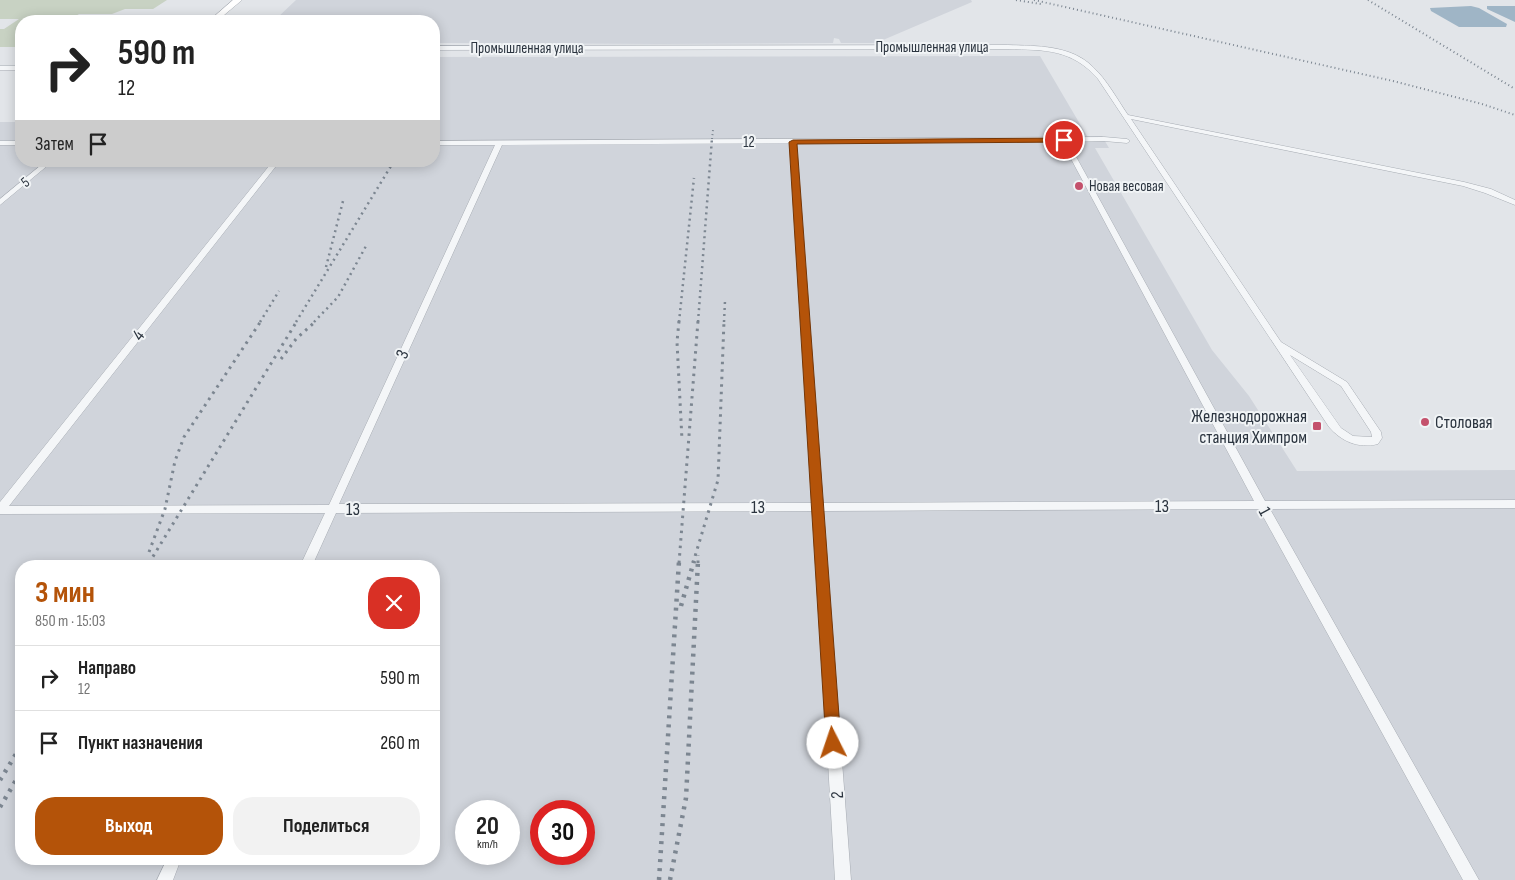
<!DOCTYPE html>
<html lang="ru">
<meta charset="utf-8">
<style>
body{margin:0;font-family:"Sofia Sans Condensed",sans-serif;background:#f2f2f2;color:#222;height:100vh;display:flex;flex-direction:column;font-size:19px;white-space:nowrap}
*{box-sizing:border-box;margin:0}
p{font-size:16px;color:#767676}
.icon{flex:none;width:28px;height:28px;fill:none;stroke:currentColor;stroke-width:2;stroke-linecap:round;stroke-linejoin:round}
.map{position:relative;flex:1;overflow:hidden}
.side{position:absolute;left:15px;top:560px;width:425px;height:305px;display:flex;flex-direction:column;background:#fff;border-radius:20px;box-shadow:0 2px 12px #0003}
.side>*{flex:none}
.top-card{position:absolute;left:15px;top:15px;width:425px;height:152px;border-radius:20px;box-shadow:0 2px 12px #0003;background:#fff;color:#222;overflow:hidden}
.speed{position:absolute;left:455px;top:800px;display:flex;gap:10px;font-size:25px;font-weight:700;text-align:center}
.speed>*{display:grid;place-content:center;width:65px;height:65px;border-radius:50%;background:#fff;box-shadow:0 2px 12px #0003;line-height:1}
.speed small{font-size:12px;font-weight:400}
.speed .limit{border:8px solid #d22;background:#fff;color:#111}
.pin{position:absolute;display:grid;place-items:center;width:42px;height:42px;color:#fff;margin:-21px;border:2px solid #fff;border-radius:50%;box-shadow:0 1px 5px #0007}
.me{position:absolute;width:55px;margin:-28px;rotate:356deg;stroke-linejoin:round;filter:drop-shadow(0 0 4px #0008)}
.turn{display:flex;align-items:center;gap:18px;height:105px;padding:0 20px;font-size:22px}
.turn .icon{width:65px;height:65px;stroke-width:2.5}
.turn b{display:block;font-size:35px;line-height:42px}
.then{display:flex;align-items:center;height:48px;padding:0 20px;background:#0003;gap:10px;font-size:19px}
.round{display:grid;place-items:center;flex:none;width:52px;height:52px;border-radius:20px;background:#f2f2f2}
.overview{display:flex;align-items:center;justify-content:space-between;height:85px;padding:0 20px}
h1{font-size:30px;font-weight:700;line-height:38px;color:#b45309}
.action{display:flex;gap:10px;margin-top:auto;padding:10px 20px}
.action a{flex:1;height:58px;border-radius:20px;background:#b45309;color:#fff;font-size:20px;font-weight:700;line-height:58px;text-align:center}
.action a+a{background:#f2f2f2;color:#222}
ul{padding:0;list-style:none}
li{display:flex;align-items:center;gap:15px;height:65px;padding:0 20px;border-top:1px solid #e0e0e0}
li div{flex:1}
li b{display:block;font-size:19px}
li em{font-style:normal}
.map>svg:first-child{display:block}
.built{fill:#d0d4db;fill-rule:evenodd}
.green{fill:#c8d2c3}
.water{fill:#9fb5c6}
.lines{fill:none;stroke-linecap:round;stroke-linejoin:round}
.street-casing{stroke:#a7acb3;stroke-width:1}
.secondary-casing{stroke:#a7acb3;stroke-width:1}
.street{fill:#f4f6f8;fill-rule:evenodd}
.secondary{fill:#fff;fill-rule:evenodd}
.rail-far3{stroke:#7c8691;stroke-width:2;stroke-dasharray:1 3;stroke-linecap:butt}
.rail-far2{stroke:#7c8691;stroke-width:2.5;stroke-dasharray:2 4;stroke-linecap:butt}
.rail-far1{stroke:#7c8691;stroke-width:3;stroke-dasharray:2.5 5;stroke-linecap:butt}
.rail{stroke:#7c8691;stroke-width:4.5;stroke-dasharray:3 6;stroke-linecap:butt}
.route{fill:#b45309;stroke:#753606}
.poi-dot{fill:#c4516c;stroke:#f1f4f6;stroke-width:2}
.labels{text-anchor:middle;stroke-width:4;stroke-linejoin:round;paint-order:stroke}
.far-street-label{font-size:15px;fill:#2b343f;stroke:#f1f4f6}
.far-poi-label{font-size:15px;fill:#2b343f;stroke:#f1f4f6;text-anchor:start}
.street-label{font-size:18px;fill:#2b343f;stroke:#f1f4f6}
.poi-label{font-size:18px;fill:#2b343f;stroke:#f1f4f6;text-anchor:end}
</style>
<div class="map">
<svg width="1515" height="880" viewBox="0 0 1515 880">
<rect width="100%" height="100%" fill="#e2e5e9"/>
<path class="built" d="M296,0h675l1,2 -96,41h-35l-2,-4 -5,-1 -1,5 -173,1 -226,-1v-22h-143l3,-3h-17z
M1040,56l47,80h15l7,12h-14l117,202 37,46 48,75 218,-1v410h-1515v-758h21v39h413v-104zM21,566h413v293h-413zM466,811h43v43h-43zM541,811h43v43h-43z"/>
<path class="green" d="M0,0h167l-14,9h-28l-13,5h-33l-12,7h-46v26h-21v-18h4l15,-10h-19z"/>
<path class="water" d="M1471,6l8,2 28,16 -1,3h-47l-28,-16 -1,-3z
M1487,6h28v16l-28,-13z"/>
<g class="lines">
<defs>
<path id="street" d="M1008,45c29,1 63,0 85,22 14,13 24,32 35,48l336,67 27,7 24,11v5l-30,-12 -22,-7 -332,-67 150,223 66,40 34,50 1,6 -4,6c-20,5 -37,-3 -49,-17l-231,-348c-26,-30 -53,-29 -90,-30l-574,1v-4zM1290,355l51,31 30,46 1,5 -19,-1 -12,-8z
M0,66h21v4h-21z
M1104,137l23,2 3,2 -3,2 -23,-2 -36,1 197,359 250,-1v8l-245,1 209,371h-16l-204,-371 -436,2 28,369h-16l-22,-369 -477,2 -24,53h-12l25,-53 -325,1v-12l273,-341h7l-271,345 320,-1 166,-360h-61v-4zM1062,142l192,359 -431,2 -27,-360zM790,143l22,360 -473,1 163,-359z
M0,141h21v4h-21z
M46,161h7l-53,44v-6z
M167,859h14l-8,21h-16z"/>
<path id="secondary" d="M233,0h9l-25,21h-8z"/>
</defs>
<use href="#street" class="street-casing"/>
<use href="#secondary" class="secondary-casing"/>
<use href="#street" class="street"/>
<use href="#secondary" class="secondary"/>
<path class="rail-far3" d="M1016,0l25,4
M1034,0l359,81 89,23 33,11
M1368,0l147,89
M712,139l1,-9"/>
<path class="rail-far2" d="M326,267l17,-66
M260,322l19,-31
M296,322l98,-161
M314,322l24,-25 28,-51
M679,322l15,-144
M698,322l14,-184
M724,322l1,-21"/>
<path class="rail-far1" d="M679,321l-2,21 5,98
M281,359l15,-20 20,-18
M149,552l16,-43 10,-48 9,-24 77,-116
M149,563l148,-242
M679,563l19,-242
M693,563l25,-83 6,-159
M698,563v-8"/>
<path class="rail" d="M147,566l3,-5
M681,606l13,-45
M0,780l21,-34
M0,807l21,-35
M659,880l20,-319
M670,880l16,-82 12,-237"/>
</g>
<path class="route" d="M1064,138l4,2 -1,2 -270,2 44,599 -2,5 -6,2 -5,-2 -2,-5 -37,-601 4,-2z"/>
<g class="poi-dot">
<circle cx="1079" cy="186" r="5"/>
<circle cx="1425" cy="422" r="5"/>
<rect x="1312" y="421" width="10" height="10" rx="2.5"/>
</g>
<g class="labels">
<g class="far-street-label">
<text x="932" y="52">Промышленная улица</text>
<text x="527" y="53">Промышленная улица</text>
<text x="749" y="147">12</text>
<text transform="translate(25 182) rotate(-40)" y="5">5</text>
</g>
<g class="far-poi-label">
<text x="1089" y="191">Новая весовая</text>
</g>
<g class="street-label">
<text transform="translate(138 335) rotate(-52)" y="6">4</text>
<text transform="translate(402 354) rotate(-66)" y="6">3</text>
<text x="1162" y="512">13</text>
<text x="758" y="513">13</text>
<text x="353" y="515">13</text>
<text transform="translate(1265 511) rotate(61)" y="6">1</text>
<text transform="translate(837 795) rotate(-94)" y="6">2</text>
</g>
<g class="poi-label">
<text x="1307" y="422">Железнодорожная<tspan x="1307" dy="21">станция Химпром</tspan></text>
<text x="1435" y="428" text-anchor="start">Столовая</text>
</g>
</g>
</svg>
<div class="speed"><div>20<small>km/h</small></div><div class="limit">30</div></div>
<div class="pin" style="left:1064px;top:140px;background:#d93025"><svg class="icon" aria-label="arrive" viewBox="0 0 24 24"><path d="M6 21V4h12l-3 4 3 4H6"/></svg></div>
<svg class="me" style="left:833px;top:743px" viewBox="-20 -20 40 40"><circle r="19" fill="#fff"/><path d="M0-13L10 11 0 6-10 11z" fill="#b45309"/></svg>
<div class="top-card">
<div class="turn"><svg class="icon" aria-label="right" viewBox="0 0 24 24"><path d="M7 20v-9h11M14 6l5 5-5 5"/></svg><div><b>590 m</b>12</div></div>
<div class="then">Затем<svg class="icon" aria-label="arrive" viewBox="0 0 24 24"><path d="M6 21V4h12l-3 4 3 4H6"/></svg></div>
</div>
<section class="side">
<div class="overview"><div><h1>3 мин</h1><p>850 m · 15:03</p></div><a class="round" style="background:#d93025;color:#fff"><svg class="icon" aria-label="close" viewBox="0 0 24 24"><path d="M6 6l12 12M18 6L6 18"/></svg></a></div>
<ul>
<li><svg class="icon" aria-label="right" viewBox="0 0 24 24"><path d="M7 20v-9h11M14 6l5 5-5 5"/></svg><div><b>Направо</b><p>12</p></div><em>590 m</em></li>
<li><svg class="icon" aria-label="arrive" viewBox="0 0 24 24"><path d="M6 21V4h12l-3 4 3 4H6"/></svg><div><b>Пункт назначения</b></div><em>260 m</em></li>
</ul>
<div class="action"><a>Выход</a><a>Поделиться</a></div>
</section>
</div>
